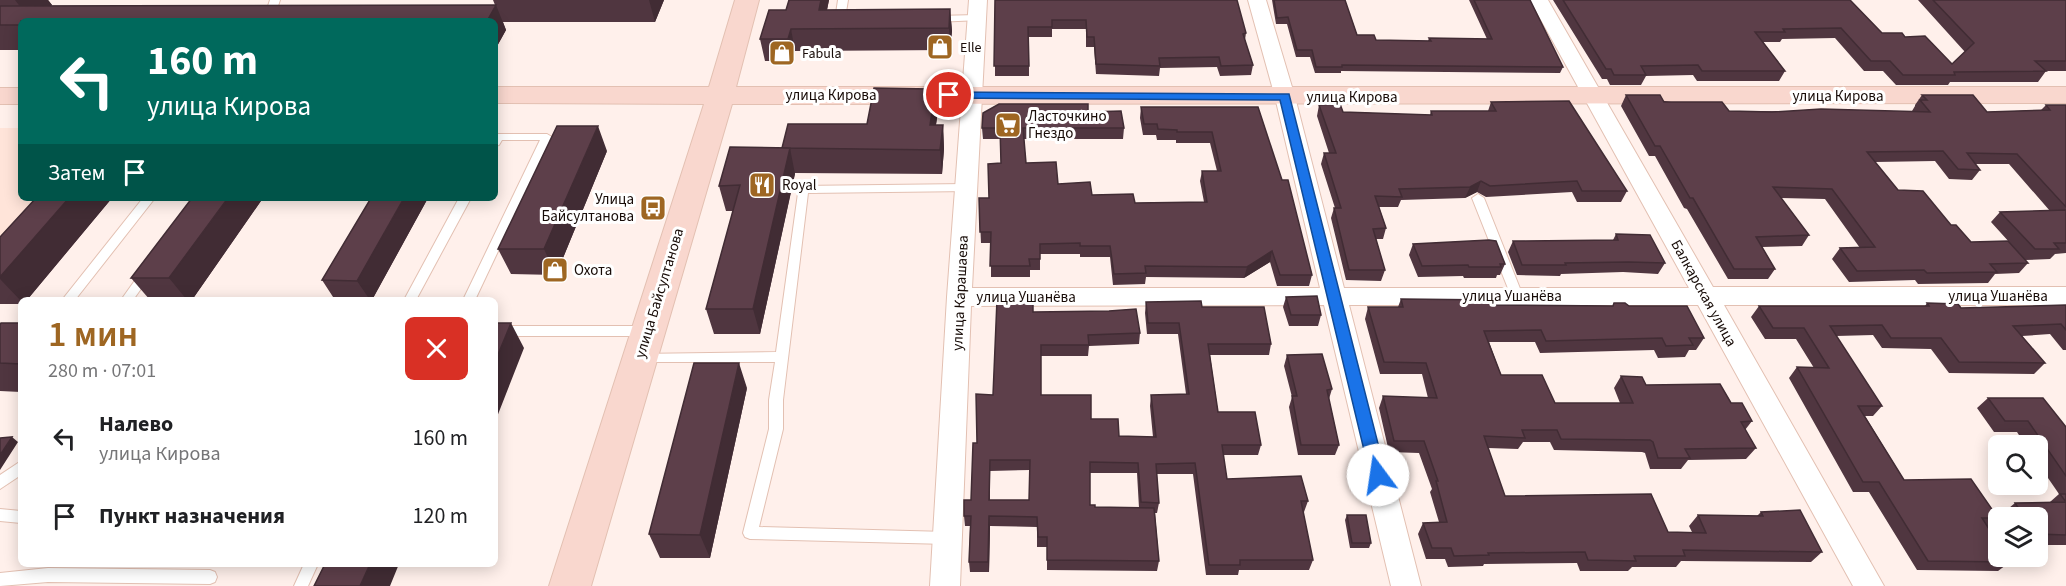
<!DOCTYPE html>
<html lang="ru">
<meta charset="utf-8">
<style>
body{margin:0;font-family:"Source Sans 3",sans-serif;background:#f2f2f2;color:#202124;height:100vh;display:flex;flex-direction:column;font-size:22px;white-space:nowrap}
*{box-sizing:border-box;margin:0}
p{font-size:20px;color:#757577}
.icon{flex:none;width:33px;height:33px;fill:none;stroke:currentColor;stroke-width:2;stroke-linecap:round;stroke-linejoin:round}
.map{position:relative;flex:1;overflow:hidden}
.sheet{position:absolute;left:18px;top:297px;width:480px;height:270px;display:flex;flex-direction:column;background:#fff;border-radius:9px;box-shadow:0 3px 15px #0003}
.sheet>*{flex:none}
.top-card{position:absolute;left:18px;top:18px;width:480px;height:183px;border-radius:9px;box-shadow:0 3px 15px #0003;background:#00695c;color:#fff;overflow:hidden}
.tools{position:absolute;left:1988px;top:435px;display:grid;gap:12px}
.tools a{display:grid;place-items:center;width:60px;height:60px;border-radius:9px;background:#fff;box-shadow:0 3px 15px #0003;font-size:30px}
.pin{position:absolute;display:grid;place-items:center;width:51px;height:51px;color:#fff;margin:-26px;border:3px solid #fff;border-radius:50%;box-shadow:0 2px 6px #0007}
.me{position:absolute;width:66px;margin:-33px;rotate:346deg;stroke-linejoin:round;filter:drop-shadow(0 0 4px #0008)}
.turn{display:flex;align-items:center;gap:21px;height:126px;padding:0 30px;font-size:27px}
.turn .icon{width:78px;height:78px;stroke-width:2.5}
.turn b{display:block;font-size:42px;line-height:51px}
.then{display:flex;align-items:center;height:57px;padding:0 30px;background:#0003;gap:12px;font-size:22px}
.round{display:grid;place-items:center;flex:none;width:63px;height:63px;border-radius:9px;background:#f2f2f2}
.overview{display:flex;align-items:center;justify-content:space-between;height:102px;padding:0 30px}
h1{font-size:36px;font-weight:600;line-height:45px;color:#9e6622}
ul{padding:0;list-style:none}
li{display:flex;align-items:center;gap:18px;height:78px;padding:0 30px}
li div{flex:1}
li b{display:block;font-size:22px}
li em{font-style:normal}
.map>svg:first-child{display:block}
.built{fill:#ffe4d9}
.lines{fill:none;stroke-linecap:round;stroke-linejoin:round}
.lane-casing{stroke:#e3c0b2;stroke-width:2}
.street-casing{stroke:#e3c0b2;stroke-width:2}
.secondary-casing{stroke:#e3c0b2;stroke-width:2}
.lane{fill:#fff;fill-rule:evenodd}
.street{fill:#fff;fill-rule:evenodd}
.secondary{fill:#f9d7ce;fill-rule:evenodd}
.wall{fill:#503640;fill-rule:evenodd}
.shaded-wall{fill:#412c34}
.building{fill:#5d3f4a;stroke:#412c34;stroke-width:1.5;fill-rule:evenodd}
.route{fill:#1a73e8;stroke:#114b97;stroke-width:1.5}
.labels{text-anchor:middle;stroke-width:6;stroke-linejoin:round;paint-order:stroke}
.far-poi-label{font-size:14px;fill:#170b07;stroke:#fff;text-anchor:start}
.street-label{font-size:15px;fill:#170b07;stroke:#fff}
.poi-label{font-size:15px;fill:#170b07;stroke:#fff;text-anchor:start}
</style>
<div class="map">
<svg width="2066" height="586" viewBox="0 0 2066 586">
<rect width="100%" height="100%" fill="#fff0eb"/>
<path class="built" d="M0,128h21v70h32l-53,58z"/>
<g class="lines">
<defs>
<path id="lane" d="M270,0h10l-7,21h-10z
M838,0h10l-3,18 3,2 -2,2 -6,1 -5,-3z
M977,15l3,1v4l-44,2 -5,-3 5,-3z
M495,134h52l5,3 -77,163h-12l77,-160h-38l-3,5 -4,1z
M966,184l5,4 -1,3 -162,2 -25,207v29l-24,98 188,5 5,1 2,5 -2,5 -5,1 -197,-5 -5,-2 -2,-4 26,-104v-29l6,-38h-134l-4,-2 -2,-3 2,-3 139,-2 23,-166z
M1478,194l6,4 39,98 -2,3 -4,1 -6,-4 -39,-98z
M143,198h12l-80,102h-13z
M459,198h12l-55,102h-12z
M147,268l6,4 -20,28h-12l22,-31z
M495,326h152l4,2 2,3 -2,3 -4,2h-152z
M21,461v14l-21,14v-14z
M0,509l21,2v12l-21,-2z
M304,564h14l-10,22h-14z
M48,568l162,2 5,2 2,5 -2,5 -5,2 -162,-2 -48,4v-13z"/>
<path id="street" d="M969,0h18l-15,288h348l-45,-191 -27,-97h18l29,97 49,191h345l-159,-288h18l165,287h353v18h-342l160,281h-31l-155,-281h-349l72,281h-30l-67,-281 -353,1 -11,280h-30l17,-289z"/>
<path id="secondary" d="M735,0h24l-23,87h1330v16l-1334,1 -141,482h-42l155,-482 -209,-1v-16h214z
M0,88h21v16h-21z"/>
</defs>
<use href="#lane" class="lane-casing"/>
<use href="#street" class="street-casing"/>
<use href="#secondary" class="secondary-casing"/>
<use href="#lane" class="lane"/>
<use href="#street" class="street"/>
<use href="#secondary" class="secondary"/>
</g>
<path class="wall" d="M0,0h48l4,5 -1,1 444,-1 -2,-5h171l-9,22h-152l3,8 -10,18h-1v-27h-474v29h-21z
M789,0h40l-2,10 123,-1 2,22 -2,19 -155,1 -3,10h-27l-5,-22 26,-29z
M995,0l251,33 -1,7 8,25 -2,10 -31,1 -3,-9 -57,1 -1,8 -63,-2 -2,-27h-8v-18h-34v8h-23v39h-34z
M1272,0h73l12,35 19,5 52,1 1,-3 58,1 -18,-39h61l33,67 -3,6 -219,-2v2h-26l-5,-16h-14l-9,-33h-11z
M1553,0h297l32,33 23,4 47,27 13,-12 -47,-52h148v71h-20l-8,11h-88l-2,3h-52l-13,-14h-19l-29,-33 -53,1 -2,3h-17l22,29 -6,10h-82l-4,-6 -47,1 -5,9h-31l-3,-6h-5z
M930,89v4h5l2,25 -1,7h7l1,24 -2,25 -147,-1 -35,161h-46l-8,-25 27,-98h-7l-7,-25 63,-38 85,-24z
M1626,95l103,16 184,1 -1,-1 3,-5v-1l7,-10 65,17 54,-2 5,-5h20v148l-11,1 -5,5 -25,1 3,3 -9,10 -24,1 -7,9 -70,1 -3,-4 -66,2 -17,-23 8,-11h20l-35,-49 -44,-1 28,37 -7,11 -40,1 13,22 -7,10h-40l-41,-70 -3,-1 -29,-52h-6l-28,-50zM1935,161l14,18 23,1 8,-10 -5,-6h34l41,47 -50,1 -9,10 19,21 -39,-1 -20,-17 -53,-35 -23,-28z
M1491,102l136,89 -6,11h-44l-5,-10 -86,5 -9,-5 -12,6 -64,2 -3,7h-19l7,21 -3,11h-7l9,31 -4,11 -35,-1 -15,-62 3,-10h1l-14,-44 3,-11h5l-12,-37 2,-11 24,7 87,3 1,-4h57z
M1141,107h117l54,168 -3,11h-32l-7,-24 -26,16 -98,-1 -1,7 -32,1 -3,-28h-30v-3h-40v16h-10v7h-39v-34h-10l-2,-45h10l12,-35 -1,-24h-17l-1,-11 106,-16 36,16 -1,11h-99l2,24 32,21 34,11 43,8 69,-1 -4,-21 2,-10h15l-7,-28h-34v-3h-19l-1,-5h-13l-3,-17z
M607,151l-51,124 -45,-1 -13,-25z
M36,198h76l-85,102h-6v4h-21v-67z
M263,198l-71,102h-42l-19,-22z
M428,198l-56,102h-37l-13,-20z
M1616,234l49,29 -7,11 -35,-2 -62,2 -1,2 -43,-1 -9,-23 5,-11 100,-1z
M1413,244l92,20 -5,11h-3l-1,3h-32l-1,-2 -45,1 -9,-22z
M1286,297l35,18 -3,11h-29l-6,-19z
M1401,299l95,6 133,1 75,32 -8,12h-7l-4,7 -27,1 -4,-8 -114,3 -5,-11h-46l12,33 54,28h65l-6,-15 7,-12 25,9 85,18 21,18 -7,9 11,18 -10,11 -58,1 -7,9h-31l-5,-16 -3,-1 -88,-2 -4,-8h-27l-5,7 -30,-1 17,48 163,36h24l-3,-6 9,-11 59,1 4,-4 61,40 -11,10 -130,-1 -5,6h-44l-4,4h-48l-3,-8 -93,1 -1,2 -35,1 -3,-8h-19l-8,-25 5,-11 16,-1 -9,-30 2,-3 -13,-36 -30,-1 -10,-44 4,-12 45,2 -6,-24h-42l-15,-55 3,-12h30z
M1146,302l56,5 69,37 -2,11h-59l8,57 43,33 -3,10h-35l4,24 81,22 -4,11h-1l10,48 -4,10h-70l-1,5h-32l-13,-101h-36l2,29 -2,10h-2l4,48 -2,10 -110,-1v-23h-10v-20l-47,-1 -1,46h-19l-1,-10 1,-36h-5l-1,-10 7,-16 6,-57 16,-48 40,-83 107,21 -1,11 -50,2 -1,10h-47v39l50,24 28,17 34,1 -3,-31 1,-11 35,-1 -8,-60h-31l-2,-21zM1030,470l-1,30h-39v-29zM1090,473h47l2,35 -44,-1 -5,-2z
M1927,303l34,5 105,-3v45h-3l-13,-16 -28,2 23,27 -11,11 -85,-1 -18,-24 -49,-1 -9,-13 -37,1 46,70 -9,10h-8l39,64 94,38 -10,9 22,35 -12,9 -81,-1 -48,-78h-16l-64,-114 8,-11 17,1 -18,-29h-31l-14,-22 8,-11h166z
M21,323v69l-21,-1v-66z
M1287,355l45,34 -3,10 10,46 -4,10h-37l-9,-48 3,-10 -8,-31z
M747,388l-37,170h-50l-11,-24z
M1988,398l78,29v118h-29v-27h-31l-3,-5 12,-10 35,-1 9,-8 -22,-32v-16h-11l-9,-14h-23l-17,-24z
M1347,515l24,28 -2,5h-19l-5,-28z"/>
<path class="shaded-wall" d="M15,0h33l4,5 -17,16h-4z
M649,0h15l-9,22z
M821,0h8l-6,29 -4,-19z
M496,5l10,25 -10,18 -1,-3v-24h-8z
M950,9l2,22 -2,19 -1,-22z
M791,29l4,22 -3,10 -4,-22z
M930,89l2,24 3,-20 2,25 -5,31 -2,-24z
M943,125l1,24 -2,25 -2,-24z
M598,126l9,25 -51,124 -12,-26z
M790,148l5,26 -35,160 -7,-25z
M1481,181l-4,11 -12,6 5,-11z
M69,198h43l-85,102h-6v1l-21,-22v-2z
M228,198h35l-71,102h-5l-18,-22z
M404,198h24l-56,102h-2l-13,-19z
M1272,251l-2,11 -26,16 3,-11z
M511,323l13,25 -29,74v-60z
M739,363l8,25 -37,170 -10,-23z
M12,437l6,5 -18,28v-15z
M989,516l1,10 -1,46 -1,-10z
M370,564h29l-9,22h-30z"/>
<path class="building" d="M789,0h32l-2,10 131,-1 -1,19 -158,1 -3,10h-28l9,-29h17z
M995,0h242l9,33 -3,1 10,31 -32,1 -2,-9 -60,1 1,8 -64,-2 -2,-27h-7l-1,-17h-34v7h-24l1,39h-35z
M1274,0h71l12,35h17l2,5 55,1 -2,-3 63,1 -18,-39h56l33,67 -221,-2v2h-26l-4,-17h-15l-9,-33 -11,1z
M1563,0h287l32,33h20l3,4 20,-1 27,28 22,-21 -41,-43h133v61h-31l11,10 -92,1 1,3h-52l-13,-14h-19l-30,-33 -58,1 2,3h-30l30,39h-83l-4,-6 -57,1 5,9h-32l-3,-6h-5z
M496,5l-9,16h-466v4h-21v-19z
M874,88l56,1 -1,4h6l-5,32h13l-3,25 -158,-2 6,-24h79z
M1626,95h34l4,7h58l7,9 43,1 49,-3 109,3 -10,-12h7l-5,-5h51l14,17 63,-2 -4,-5h20v102l-49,-53 -50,-1 13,17 -22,-1 -15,-18 -76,1 31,38 25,1 28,34h5l15,17 37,-1 20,22 -38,1 7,8 -70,1 -3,-3 -67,1 -17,-23 35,-1 -43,-58 -59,-2 36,48 -53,2 19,32h-41l-41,-71h-3l-30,-52h-5z
M1569,101l58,90h-45l-5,-10 -87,5 -9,-5 -11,6 -71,2 3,8 -27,-1 11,32 -13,1 12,41h-36l-15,-62h7l-17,-55h12l-17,-48 21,-1 3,8 89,3 -1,-4h65l-5,-9z
M999,104h89v8l33,-1 3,17h-101l3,35 30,-1 2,22 32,-2 2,13 41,-1 2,9 72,-1 -5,-31h19l-9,-39h-35v-2l-19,-1 -1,-5h-13l-3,-17h117l24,73h6l24,95h-32l-8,-24 -25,16 -102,-1 1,7 -32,1 -4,-28h-30v-3l-40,1v15h-11l1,7h-40l1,-34h-11l-1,-34h10l-1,-34 13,-1 -1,-35h-18l1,-15z
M557,126h41l-54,123h-46z
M730,147l60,1 -37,161h-47l34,-124 -21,1z
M36,198h33l-69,79v-40z
M192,198h36l-59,80h-38z
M371,198h33l-47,83 -35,-1z
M2066,210v33h-12l5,6h-24l-35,-37z
M1616,234l34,1 15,28 -36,-1 -64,1 1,2h-44l-9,-24 105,-1z
M1489,240l7,1 9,23h-5l1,3h-32l-1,-2 -46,1 -9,-22z
M1317,296l4,19h-30l-5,-18z
M1401,299l93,1 2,5 117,1 1,-3h11l4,3h58l17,32h-15l4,7 -27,1 -4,-8 -116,3 -5,-11 -57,1 17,44h41l13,28h78l-12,-27 21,1 4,8 74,-1 11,19h11l10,18 -11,1 15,26 -71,1 5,9h-32l-5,-16 -3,-2 -89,-1 -4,-9h-35l3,8 -41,-2 21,60 146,-2 17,38 38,1 -8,-18 65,1 -2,-4 39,-2 22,42 -139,-2 2,6h-51l2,5 -48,-1 -3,-8 -97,1 1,2 -35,1 -3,-8h-19l-9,-25 24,-1 -11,-41h2l-14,-40h-30l-11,-45 54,2 -11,-35 -42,-1 -16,-55h35z
M997,300h36v12l76,-1 27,-2 4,24 -52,2 1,10h-48v50h50v24h27l1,17 37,1 -5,-42 38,-1 -10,-71h-31l-2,-21 55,-1 1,6h62l7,37h-63l10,68h37l6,33h-39l5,34 74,-3 7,25h-7l12,59h-73v5h-31l-14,-102 -39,1 3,39 -18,-1 -3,-39 -48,-1v43h5v2l59,1 5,53 -112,-1v-23h-9l-1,-20 -48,-1 -1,46h-19l2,-46h-7v-16h7l2,-57h4l-1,-49 17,1zM990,460h40l-1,40h-40z
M1927,303l31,1 3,4 105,-3v25l-5,-6 -48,2 32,37 -86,-1 -18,-24h-50l-9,-13 -52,1 52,80h-24l46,74 67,-1 27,39h-16l16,25v13h9l3,6 -82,-1 -49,-79h-16l-66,-115 32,1 -25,-40h-31l-14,-22h170z
M1,323h20v41l-21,-1v-38z
M495,323h16l-16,39z
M1322,354l10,35 -5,1 12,55h-38l-9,-49h5l-10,-41z
M694,363h45l-39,172 -51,-1z
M1988,398h55l23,29v49l-38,-55h-23z
M12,437l-12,18v-17z
M2060,494h6v8z
M2066,502v33l-29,-1v-16h-12l-10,-15z
M1347,515h19l5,28h-19z
M325,564h45l-10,22h-46z"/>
<path class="route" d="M949,92l340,2 97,381 -3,4 -5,2 -6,-2 -2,-4 -90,-375 -335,-2 -1,-3z"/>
<defs>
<symbol id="shop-square" viewBox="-11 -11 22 22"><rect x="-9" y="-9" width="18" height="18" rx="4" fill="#9e6622" stroke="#fff"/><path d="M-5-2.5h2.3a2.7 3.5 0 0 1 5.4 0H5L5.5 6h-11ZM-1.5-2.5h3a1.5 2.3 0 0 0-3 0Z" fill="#fff"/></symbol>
<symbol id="supermarket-square" viewBox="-11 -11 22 22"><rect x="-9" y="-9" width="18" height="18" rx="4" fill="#9e6622" stroke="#fff"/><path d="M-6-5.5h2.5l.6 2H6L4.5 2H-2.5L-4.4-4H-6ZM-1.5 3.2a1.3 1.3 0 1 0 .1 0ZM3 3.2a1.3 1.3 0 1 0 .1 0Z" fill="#fff"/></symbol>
<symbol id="restaurant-square" viewBox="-11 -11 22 22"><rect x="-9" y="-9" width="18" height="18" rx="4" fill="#9e6622" stroke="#fff"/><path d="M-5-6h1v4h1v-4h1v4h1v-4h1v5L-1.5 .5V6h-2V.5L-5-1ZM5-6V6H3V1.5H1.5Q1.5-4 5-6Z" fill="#fff"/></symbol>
<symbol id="bus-square" viewBox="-11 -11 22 22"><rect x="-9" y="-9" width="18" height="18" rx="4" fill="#9e6622" stroke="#fff"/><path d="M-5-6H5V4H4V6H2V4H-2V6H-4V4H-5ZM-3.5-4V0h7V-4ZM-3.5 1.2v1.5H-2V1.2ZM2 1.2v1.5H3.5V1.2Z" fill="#fff"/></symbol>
</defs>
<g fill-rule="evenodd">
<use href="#shop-square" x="925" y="32" width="30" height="30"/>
<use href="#shop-square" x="767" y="38" width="30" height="30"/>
<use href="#supermarket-square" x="993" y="110" width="30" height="30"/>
<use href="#restaurant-square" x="747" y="170" width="30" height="30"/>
<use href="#bus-square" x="638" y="193" width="30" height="30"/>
<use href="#shop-square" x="540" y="255" width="30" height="30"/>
</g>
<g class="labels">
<g class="far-poi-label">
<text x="960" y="52">Elle</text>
<text x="802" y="58">Fabula</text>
</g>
<g class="street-label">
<text x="831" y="100">улица Кирова</text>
<text x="1838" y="101">улица Кирова</text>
<text x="1352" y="102">улица Кирова</text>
<text transform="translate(659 293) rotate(-73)" y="5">улица Байсултанова</text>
<text transform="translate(960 293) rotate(-87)" y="5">улица Карашаева</text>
<text transform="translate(1704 293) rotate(61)" y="5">Балкарская улица</text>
<text x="1512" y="301">улица Ушанёва</text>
<text x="1998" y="301">улица Ушанёва</text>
<text x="1026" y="302">улица Ушанёва</text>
</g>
<g class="poi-label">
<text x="1028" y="121">Ласточкино<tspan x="1028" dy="17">Гнездо</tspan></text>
<text x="782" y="190">Royal</text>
<text x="634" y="204" text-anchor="end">Улица<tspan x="634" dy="17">Байсултанова</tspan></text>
<text x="574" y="275">Охота</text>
</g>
</g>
</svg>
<div class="tools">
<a><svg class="icon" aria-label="search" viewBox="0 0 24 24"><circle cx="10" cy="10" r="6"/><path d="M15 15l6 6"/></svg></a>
<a><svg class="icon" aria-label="layers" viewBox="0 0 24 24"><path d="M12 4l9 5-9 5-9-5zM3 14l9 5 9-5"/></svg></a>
</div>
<div class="pin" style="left:949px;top:95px;background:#d93025"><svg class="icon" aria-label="arrive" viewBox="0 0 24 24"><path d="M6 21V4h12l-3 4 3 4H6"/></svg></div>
<svg class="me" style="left:1378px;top:475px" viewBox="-20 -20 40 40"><circle r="19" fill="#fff"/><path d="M0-13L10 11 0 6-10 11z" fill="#1a73e8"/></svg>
<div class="top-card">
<div class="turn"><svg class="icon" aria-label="left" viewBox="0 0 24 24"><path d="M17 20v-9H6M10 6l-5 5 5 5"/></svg><div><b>160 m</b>улица Кирова</div></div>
<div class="then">Затем<svg class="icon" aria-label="arrive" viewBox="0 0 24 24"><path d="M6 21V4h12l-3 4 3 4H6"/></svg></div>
</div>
<section class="sheet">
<div class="overview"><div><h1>1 мин</h1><p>280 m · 07:01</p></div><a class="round" style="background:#d93025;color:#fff"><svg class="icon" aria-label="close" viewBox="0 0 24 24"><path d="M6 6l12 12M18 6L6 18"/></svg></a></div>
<ul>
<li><svg class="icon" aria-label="left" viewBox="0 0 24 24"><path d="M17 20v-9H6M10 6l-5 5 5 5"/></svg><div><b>Налево</b><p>улица Кирова</p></div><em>160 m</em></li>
<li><svg class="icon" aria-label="arrive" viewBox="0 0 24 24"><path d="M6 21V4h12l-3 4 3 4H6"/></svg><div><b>Пункт назначения</b></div><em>120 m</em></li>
</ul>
</section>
</div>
